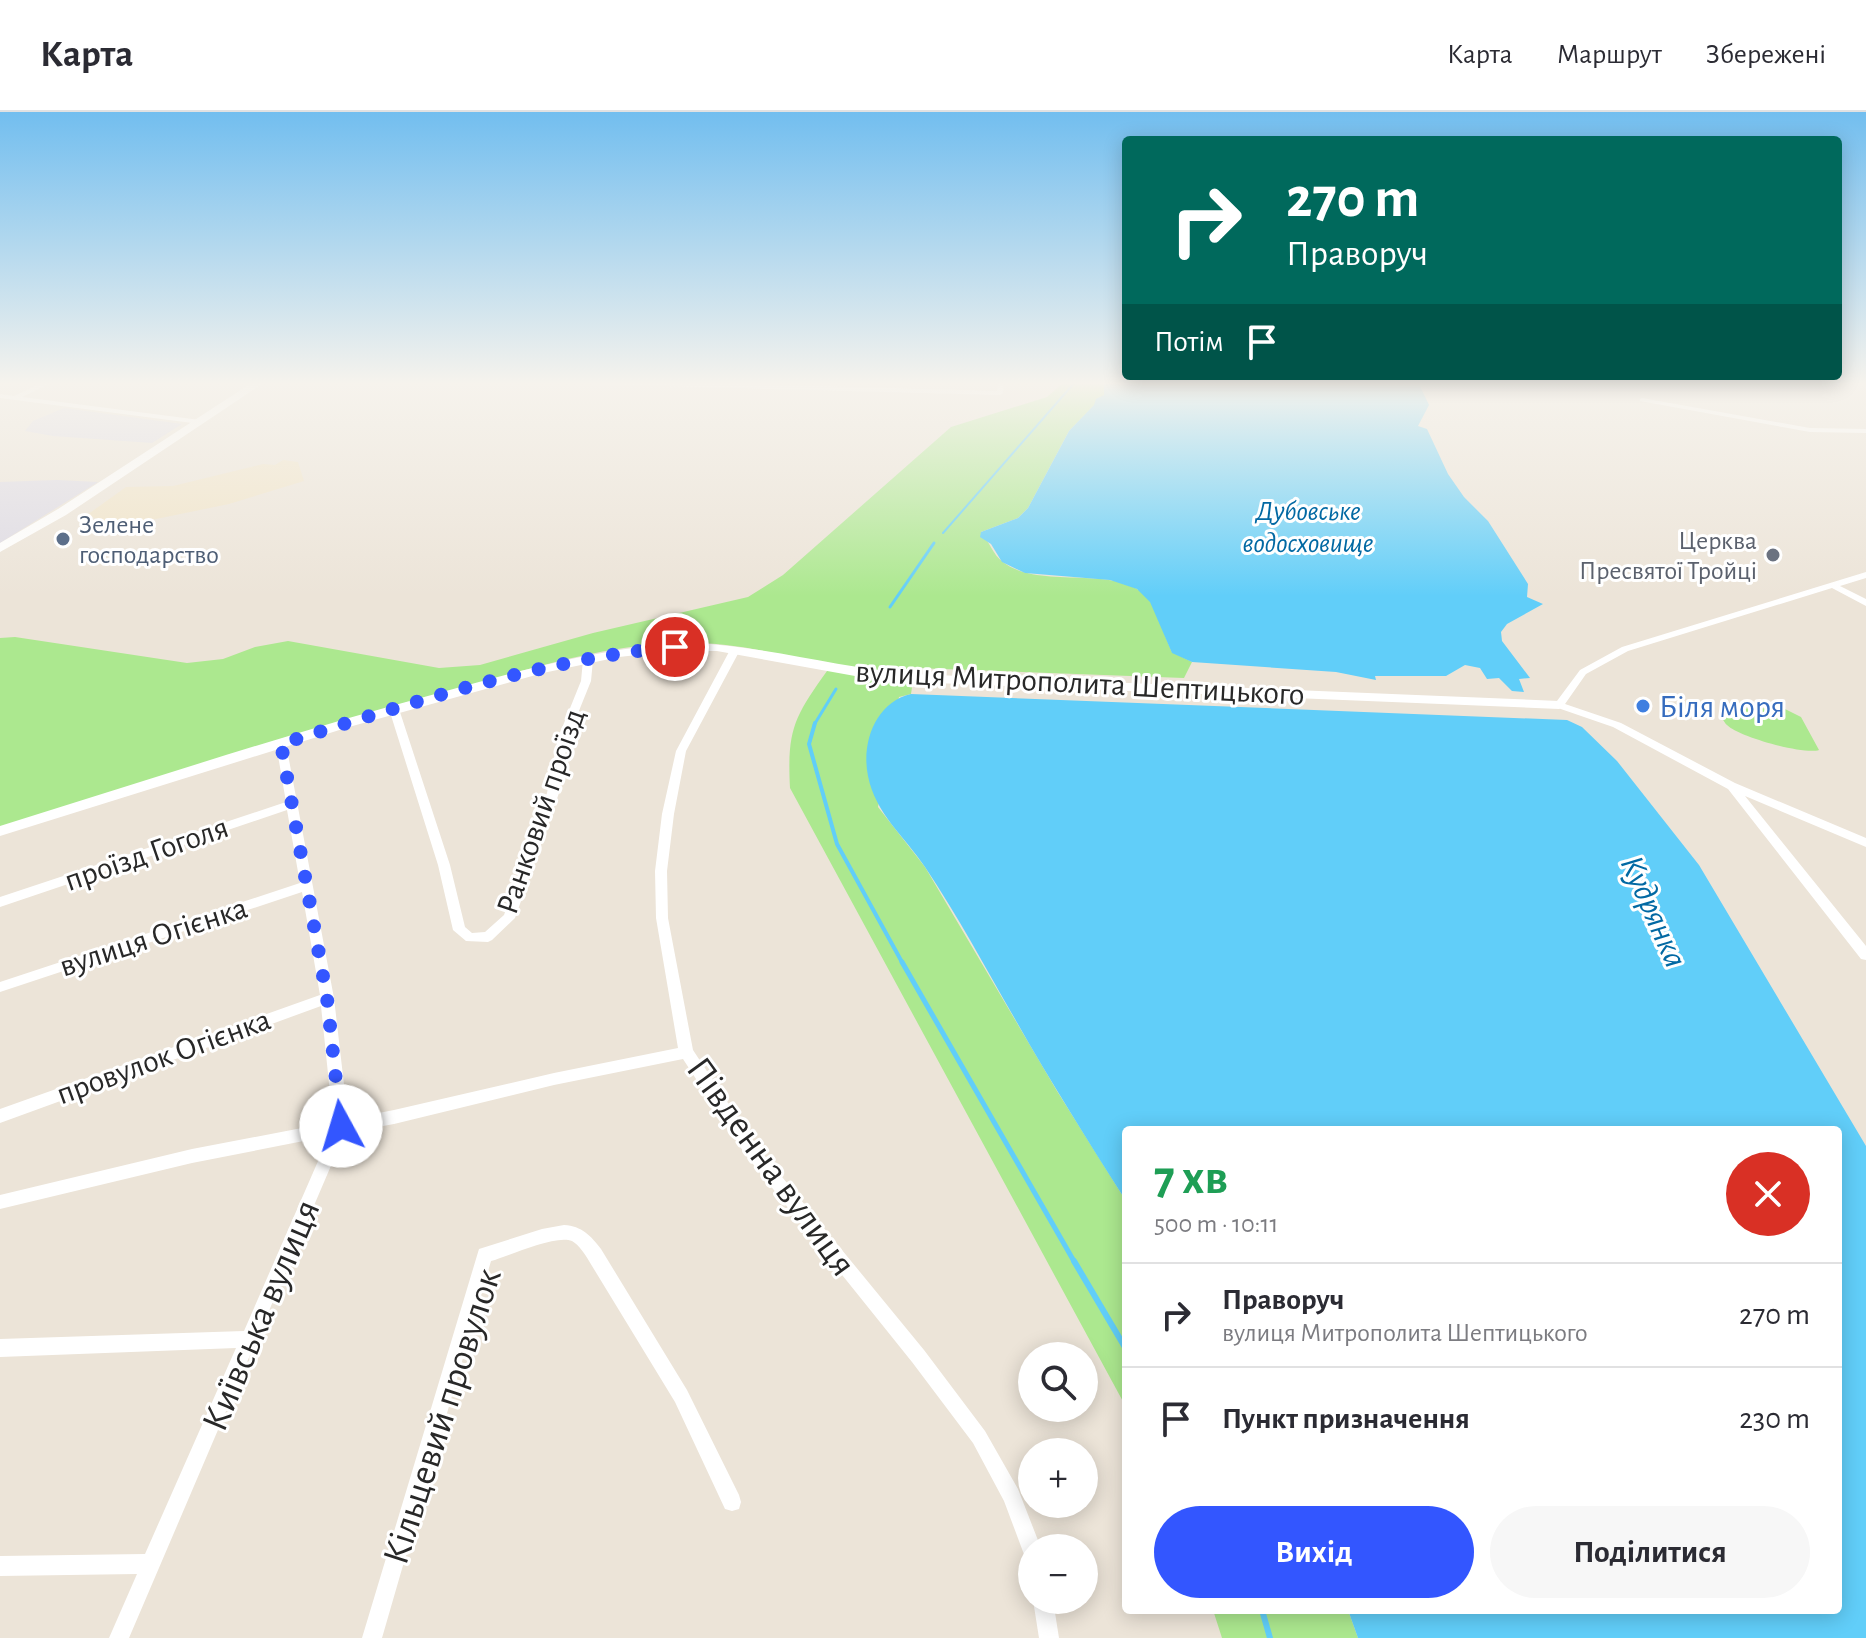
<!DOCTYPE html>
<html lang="uk">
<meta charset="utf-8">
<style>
body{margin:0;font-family:"Alegreya Sans",sans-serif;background:#f7f7f7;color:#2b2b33;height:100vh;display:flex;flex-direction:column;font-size:30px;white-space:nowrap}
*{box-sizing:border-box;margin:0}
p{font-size:26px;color:#7c7c81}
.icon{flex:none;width:44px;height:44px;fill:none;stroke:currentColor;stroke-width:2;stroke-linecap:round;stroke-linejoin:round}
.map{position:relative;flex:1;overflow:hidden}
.drawer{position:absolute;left:1122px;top:1014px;width:720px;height:488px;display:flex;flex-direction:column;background:#fff;border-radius:8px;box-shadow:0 4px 20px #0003}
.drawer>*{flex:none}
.guide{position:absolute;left:1122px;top:24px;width:720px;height:244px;border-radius:8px;box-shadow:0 4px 20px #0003;background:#00695c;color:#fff;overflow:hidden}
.tools{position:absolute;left:1018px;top:1230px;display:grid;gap:16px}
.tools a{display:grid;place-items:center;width:80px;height:80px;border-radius:50%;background:#fff;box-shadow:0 4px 20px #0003;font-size:40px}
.pin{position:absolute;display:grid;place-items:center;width:68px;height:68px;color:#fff;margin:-34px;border:4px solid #fff;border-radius:50%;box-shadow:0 2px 8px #0007}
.me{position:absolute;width:88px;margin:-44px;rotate:354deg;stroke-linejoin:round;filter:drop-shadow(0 0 6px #0008)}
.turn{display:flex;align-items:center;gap:28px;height:168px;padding:0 32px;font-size:36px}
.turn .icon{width:104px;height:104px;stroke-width:2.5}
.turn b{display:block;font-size:56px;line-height:68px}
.then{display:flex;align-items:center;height:76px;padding:0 32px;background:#0003;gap:16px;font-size:30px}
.round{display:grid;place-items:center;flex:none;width:84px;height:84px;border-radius:42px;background:#f7f7f7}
.head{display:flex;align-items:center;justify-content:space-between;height:136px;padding:0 32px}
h1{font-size:48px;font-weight:700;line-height:60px;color:#1e9e55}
.button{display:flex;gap:16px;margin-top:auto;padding:16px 32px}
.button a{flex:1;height:92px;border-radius:48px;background:#3356ff;color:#fff;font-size:32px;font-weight:700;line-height:92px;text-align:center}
.button a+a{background:#f7f7f7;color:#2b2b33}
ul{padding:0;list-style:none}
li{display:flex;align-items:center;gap:24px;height:104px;padding:0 32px;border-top:2px solid #e1e1e2}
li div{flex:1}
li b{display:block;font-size:30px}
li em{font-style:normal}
header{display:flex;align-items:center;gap:48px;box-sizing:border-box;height:112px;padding:0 40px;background:#fff;border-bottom:2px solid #e1e1e2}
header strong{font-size:38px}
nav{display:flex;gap:44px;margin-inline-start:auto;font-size:28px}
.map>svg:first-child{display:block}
.industrial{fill:#dddae4}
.education{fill:#f0e3c6}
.green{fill:#ace88f}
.water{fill:#61cef9}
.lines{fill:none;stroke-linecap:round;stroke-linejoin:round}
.stream-far4{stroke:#61cef9;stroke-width:2}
.stream-far3{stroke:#61cef9;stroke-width:3}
.stream-far2{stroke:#61cef9;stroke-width:4}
.stream-far1{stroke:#61cef9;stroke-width:5}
.stream{stroke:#61cef9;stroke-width:6}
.minor{fill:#fff;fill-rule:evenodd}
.tertiary{fill:#fff;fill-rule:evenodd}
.secondary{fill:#fff;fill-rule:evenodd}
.route{stroke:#3356ff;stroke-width:14;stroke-dasharray:0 25.2}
.service-dot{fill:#5c6f8a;stroke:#fff;stroke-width:3}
.worship-dot{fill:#6b7280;stroke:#fff;stroke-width:3}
.shop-dot{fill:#3f7fe0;stroke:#fff;stroke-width:3}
.labels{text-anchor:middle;stroke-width:6;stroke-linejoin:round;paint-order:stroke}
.far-service-label{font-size:26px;fill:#4e5e75;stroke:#fff;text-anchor:start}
.far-worship-label{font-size:26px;fill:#5b616d;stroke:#fff;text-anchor:end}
.far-water-label{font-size:28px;font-style:italic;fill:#0269a3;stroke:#fff}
.street-label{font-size:32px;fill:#282828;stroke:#fff}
.shop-label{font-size:32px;fill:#366cbe;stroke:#fff;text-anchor:start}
.water-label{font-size:34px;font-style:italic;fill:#0269a3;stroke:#fff}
.near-street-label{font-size:38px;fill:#282828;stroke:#fff}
</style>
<header>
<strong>Карта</strong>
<nav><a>Карта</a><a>Маршрут</a><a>Збережені</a></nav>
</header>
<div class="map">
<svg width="1866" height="1526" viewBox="0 0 1866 1526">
<rect width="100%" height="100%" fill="#ece4d8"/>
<path class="industrial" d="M64,296l118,16 -30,19 -99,-7 -28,-5 8,-10z
M57,368l41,2 -98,61v-61z"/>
<path class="education" d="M283,348l15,2 6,19 -75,23 -112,23 -30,-12 39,-28 47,-1 90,-22 12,1z"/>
<path class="green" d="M1064,270h40v13l-35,36 -41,77 -10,10 -37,14c8,9 12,23 22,30 38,30 119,-1 147,39 6,10 16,38 22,51l20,10 -8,16 -269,-10 -4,26 -12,3 -21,110 47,60 132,224 69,110v206l-336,-619c-3,-58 4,-71 37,-117l17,-1c-55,-14 -110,-29 -167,-27 -72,2 -144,25 -213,44 -156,41 -310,92 -464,140v-189l15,-1 172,26 36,-4 32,-12 33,-6 151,27 41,-3 113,-32 155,-36 35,-22 168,-148 96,-30z
M1783,596l18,9 18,33c-15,5 -80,-13 -92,-25 -1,0 -7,-10 -7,-10l1,-6z
M1213,1498h135l10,28h-136z"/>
<path class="water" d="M1104,270h314l11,23 -11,21 9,3 21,45 16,23 24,24 40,63 -1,13 16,7 -36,20 -6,8 1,9 28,37 -11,1 5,13 -12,-1 -13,-13 -12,1 -7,-11 -15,-3 -19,11h-71l1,4 -40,-8 -144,-10 -20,-9 -22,-51 -13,-13 -27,-9 -85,-7 -23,-11 -11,-18 -11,-7 1,-5 37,-14 10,-10 41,-77 25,-26 2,-6 8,-4z
M911,582l656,26 15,7 35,34 82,104 167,281v492h-508l-10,-28h490v-480h-712v71c-38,-60 -76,-120 -111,-182 -29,-50 -57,-103 -90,-152 -20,-30 -50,-54 -57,-91 -7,-34 8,-74 43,-82z"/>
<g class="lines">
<path class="stream-far4" d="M943,421l132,-151"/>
<path class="stream-far3" d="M890,495l44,-64
M814,613l22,-36"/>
<path class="stream-far2" d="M815,611l-6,21 28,100 66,120"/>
<path class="stream-far1" d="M902,850l173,301"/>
<path class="stream" d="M1074,1149l52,88
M1262,1498l8,28"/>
<path class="minor" d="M44,270h9l-31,15 178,23 4,2 -4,2 -200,-26v-4l14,2z
M586,270h81l330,9 1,-9h6l-1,11 -3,2 -411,-11z
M1642,286l168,30 56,1v4l-56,-1 -170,-31v-2z
M1866,460v6l-26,8 26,13v7l-34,-18 -204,63 -42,23 -21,30 56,19 114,60 131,55v9l-121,-51 121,150v14l-5,-1 -133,-170 -115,-62 -58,-20 -1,-2 26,-35 42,-23z
M735,535l5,3 -54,101 -12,63 -7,57 1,47 25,132 62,94 169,206 61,81 33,58 23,59h-9v12l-7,-3 -21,-56 -31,-58 -61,-81 -167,-208 -62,-95 -129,26 -160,39 -49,9 -216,505h-20l28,-64 -137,2v-20l145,-2 91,-206 -236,9v-18l244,-8 85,-195 -137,27 -192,46v-14l192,-46 141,-27 -12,-116 -321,117v-14l320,-114 -18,-103 -302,100v-10l300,-99 -13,-73 -287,97v-10l286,-95 -10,-58 5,-3 5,3 48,254 14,121 46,-9 160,-37 124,-25 -22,-130 -1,-47 7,-57 14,-63 54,-101z
M588,545l5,3 -2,21 -23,57 -9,55 -44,125 -23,22 -4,2 -22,-1 -13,-11 -15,-65 -49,-156 5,-3 5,3 51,156 15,62 7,6 13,-1 19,-17 43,-122 11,-55 23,-57 2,-21z
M564,1113c18,1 27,11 37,24l86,141 52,105 2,7 -2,7 -7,2 -7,-2 -50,-107 -86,-141c-4,-7 -10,-16 -17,-20 -16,-7 -63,15 -81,20l-109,377h-20l117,-389 63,-20z
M1033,1488h20l6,38h-20z"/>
<path class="tertiary" d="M695,531c74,4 145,25 218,31l646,27 7,4 -7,4 -646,-27 -58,-6 -138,-25h-44l-54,6 -76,16 -194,54 -349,109v-10c148,-46 296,-95 446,-135 82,-22 163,-46 249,-48z"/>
<path class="secondary" d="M253,270h12l-199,133 -66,37v-9l58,-34z"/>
</g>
<linearGradient id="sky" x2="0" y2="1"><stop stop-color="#72beef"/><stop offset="0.56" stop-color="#f6f3ed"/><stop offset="1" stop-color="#f6f3ed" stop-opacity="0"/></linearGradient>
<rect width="1866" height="484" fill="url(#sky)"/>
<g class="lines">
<path class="route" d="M341,1014l-14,-128 -46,-254c123,-39 265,-86 394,-97"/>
</g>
<circle class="service-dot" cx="63" cy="427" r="8"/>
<circle class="worship-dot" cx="1773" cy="443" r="8"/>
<circle class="shop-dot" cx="1643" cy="594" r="8"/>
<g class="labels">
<g class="far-service-label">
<text x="79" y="421">Зелене<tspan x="79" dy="30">господарство</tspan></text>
</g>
<g class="far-worship-label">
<text x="1757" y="437">Церква<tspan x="1757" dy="30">Пресвятої Тройці</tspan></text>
</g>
<g class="far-water-label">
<text x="1308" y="408">Дубовське<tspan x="1308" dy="32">водосховище</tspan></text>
</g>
<g class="street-label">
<text transform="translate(1080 570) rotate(3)" y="11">вулиця Митрополита Шептицького</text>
<text transform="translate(540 699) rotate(-71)" y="11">Ранковий проїзд</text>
<text transform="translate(146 741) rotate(-19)" y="11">проїзд Гоголя</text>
<text transform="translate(153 824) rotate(-18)" y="11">вулиця Огієнка</text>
<text transform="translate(163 944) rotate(-20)" y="11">провулок Огієнка</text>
</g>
<g class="shop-label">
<text x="1659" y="605">Біля моря</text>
</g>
<g class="water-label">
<text transform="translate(1655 799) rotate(66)" y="12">Кудрянка</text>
</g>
<g class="near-street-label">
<text transform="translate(772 1054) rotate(54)" y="13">Південна вулиця</text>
<text transform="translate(260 1203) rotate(-67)" y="13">Київська вулиця</text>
<text transform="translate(441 1304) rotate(-72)" y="13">Кільцевий провулок</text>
</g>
</g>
</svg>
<div class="tools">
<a><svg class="icon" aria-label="search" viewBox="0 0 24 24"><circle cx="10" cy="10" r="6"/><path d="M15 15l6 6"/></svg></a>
<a>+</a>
<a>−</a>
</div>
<div class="pin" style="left:675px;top:535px;background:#d93025"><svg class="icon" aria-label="arrive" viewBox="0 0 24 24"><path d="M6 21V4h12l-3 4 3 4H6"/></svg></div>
<svg class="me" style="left:341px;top:1014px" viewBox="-20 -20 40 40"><circle r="19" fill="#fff"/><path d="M0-13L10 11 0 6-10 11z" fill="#3356ff"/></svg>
<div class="guide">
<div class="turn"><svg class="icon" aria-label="right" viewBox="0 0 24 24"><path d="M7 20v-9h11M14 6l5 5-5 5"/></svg><div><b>270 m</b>Праворуч</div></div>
<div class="then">Потім<svg class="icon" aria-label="arrive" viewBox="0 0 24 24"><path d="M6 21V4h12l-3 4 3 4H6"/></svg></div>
</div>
<section class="drawer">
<div class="head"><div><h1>7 хв</h1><p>500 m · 10:11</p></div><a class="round" style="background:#d93025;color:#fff"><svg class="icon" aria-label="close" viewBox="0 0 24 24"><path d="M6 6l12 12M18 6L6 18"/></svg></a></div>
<ul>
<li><svg class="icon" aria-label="right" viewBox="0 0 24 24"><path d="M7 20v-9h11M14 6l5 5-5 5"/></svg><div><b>Праворуч</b><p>вулиця Митрополита Шептицького</p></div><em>270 m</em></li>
<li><svg class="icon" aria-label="arrive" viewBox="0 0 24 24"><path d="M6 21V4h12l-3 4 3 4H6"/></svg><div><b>Пункт призначення</b></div><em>230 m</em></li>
</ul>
<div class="button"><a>Вихід</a><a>Поділитися</a></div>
</section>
</div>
